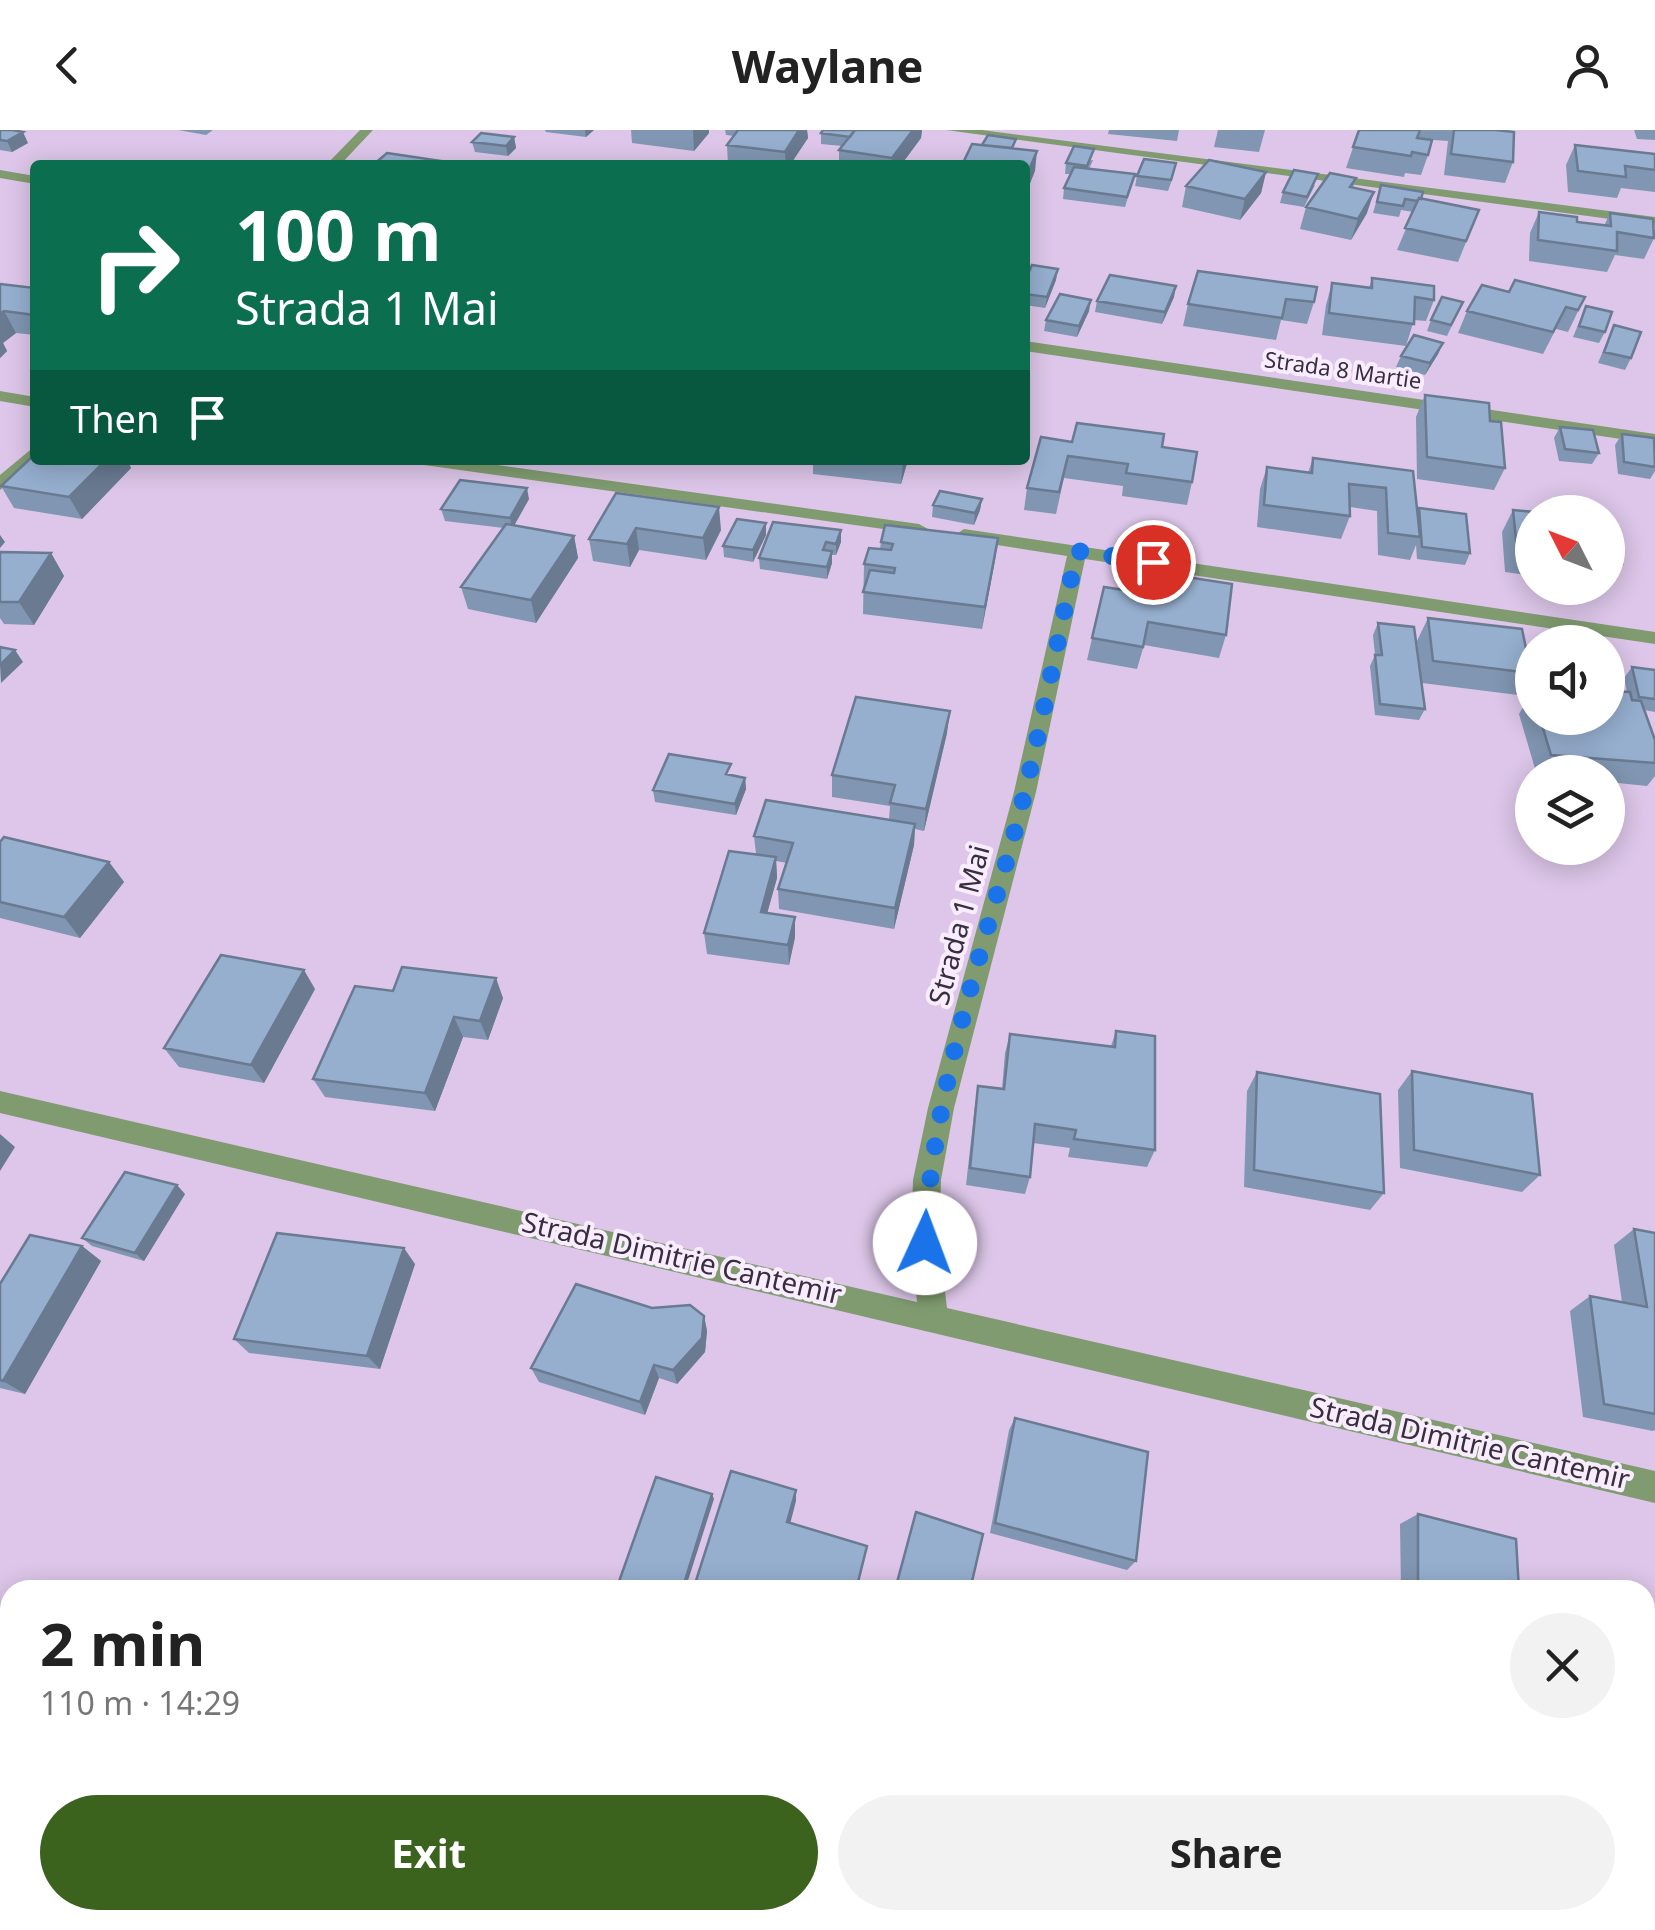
<!DOCTYPE html>
<meta charset="utf-8">
<style>
body{margin:0;font-family:"Noto Sans",sans-serif;background:#f2f2f2;color:#222;height:100vh;display:flex;flex-direction:column;font-size:38px;white-space:nowrap}
*{box-sizing:border-box;margin:0}
p{font-size:32px;color:#767676}
.icon{flex:none;width:55px;height:55px;fill:none;stroke:currentColor;stroke-width:2;stroke-linecap:round;stroke-linejoin:round}
.map{position:relative;flex:1;overflow:hidden}
.details{position:absolute;left:0px;top:1450px;width:1655px;height:350px;display:flex;flex-direction:column;background:#fff;border-radius:30px 30px 0 0;box-shadow:0 5px 25px #0003}
.details>*{flex:none}
.hud{position:absolute;left:30px;top:30px;width:1000px;height:305px;border-radius:10px;box-shadow:0 5px 25px #0003;background:#0b6e4f;color:#fff;overflow:hidden}
.needle{width:65px;rotate:312deg}
.buttons{position:absolute;left:1515px;top:365px;display:grid;gap:20px}
.buttons a{display:grid;place-items:center;width:110px;height:110px;border-radius:50%;background:#fff;box-shadow:0 5px 25px #0003;font-size:50px}
.pin{position:absolute;display:grid;place-items:center;width:85px;height:85px;color:#fff;margin:-42px;border:5px solid #fff;border-radius:50%;box-shadow:0 2px 10px #0007}
.me{position:absolute;width:110px;margin:-55px;rotate:2deg;stroke-linejoin:round;filter:drop-shadow(0 0 8px #0008)}
.turn{display:flex;align-items:center;gap:35px;height:210px;padding:0 40px;font-size:45px}
.turn .icon{width:130px;height:130px;stroke-width:2.5}
.turn b{display:block;font-size:70px;line-height:85px}
.then{display:flex;align-items:center;height:95px;padding:0 40px;background:#0003;gap:20px;font-size:38px}
.round{display:grid;place-items:center;flex:none;width:105px;height:105px;border-radius:52px;background:#f2f2f2}
.overview{display:flex;align-items:center;justify-content:space-between;height:170px;padding:0 40px}
h1{font-size:60px;font-weight:700;line-height:75px}
.cta{display:flex;gap:20px;margin-top:auto;padding:20px 40px}
.cta a{flex:1;height:115px;border-radius:60px;background:#3c631e;color:#fff;font-size:40px;font-weight:700;line-height:115px;text-align:center}
.cta a+a{background:#f2f2f2;color:#222}
header{display:flex;justify-content:space-between;align-items:center;height:130px;padding:0 40px;background:#fff;font-size:45px;font-weight:700}
.map>svg:first-child{display:block}
.lines{fill:none;stroke-linecap:round;stroke-linejoin:round}
.street{fill:#809b6f;fill-rule:evenodd}
.wall{fill:#8196b2}
.shaded-wall{fill:#697a91}
.building{fill:#96afcf;stroke:#697a91;stroke-width:2.5}
.route{stroke:#1a73e8;stroke-width:18;stroke-dasharray:0 32.4}
.labels{text-anchor:middle;stroke-width:8;stroke-linejoin:round;paint-order:stroke}
.far-street-label{font-size:22px;fill:#382f3d;stroke:#f8ecfe}
.street-label{font-size:28px;fill:#382f3d;stroke:#f8ecfe}
</style>
<header><svg class="icon" aria-label="back" viewBox="0 0 24 24"><path d="M15 5l-7 7 7 7"/></svg>Waylane<svg class="icon" aria-label="person" viewBox="0 0 24 24"><circle cx="12" cy="8" r="4"/><path d="M4 21q1-7 8-7t8 7"/></svg></header>
<div class="map">
<svg width="1655" height="1800" viewBox="0 0 1655 1800">
<rect width="100%" height="100%" fill="#ddc6e9"/>
<g class="lines">
<path class="street" d="M360,0h13l-33,35h-14z
M946,0h36l673,87v8z
M0,40l35,6v8l-35,-6z
M1025,211l630,93v10l-630,-93z
M0,261l35,6v10l-35,-6z
M35,316l1,14 -36,30v-15z
M415,330h46l458,64 9,5 -9,5 -495,-69z
M964,399l691,103v12l-570,-85 -49,233 -82,316 -13,72 -2,63 8,65 708,163v32l-1655,-390v-22l917,211 -6,-59 2,-63 15,-72 86,-316 53,-236 -109,-17 -3,-4z"/>
</g>
<path class="wall" d="M0,0l28,13 -16,9 -12,-2z
M178,0h35l-7,5z
M545,0h49l-8,7 -40,-5z
M631,0h78v3l-15,18 -62,-8z
M725,0h82l1,8 -18,27h-62l-1,-20 7,-9 -8,-1z
M823,0h99l-1,8 -20,27h-62v-15l3,-4 -21,-2v-11z
M1109,0h70l-2,11 -69,-7z
M1218,0h47l-6,22 -45,-5z
M1359,0h136l18,32 -8,21 -61,-8 4,-34 -29,-2 9,16 -7,20 -16,-2 -1,4 -58,-9z
M1634,0h21v10l-18,-1z
M514,7l2,11 -8,8 -33,-4 -3,-10z
M1575,15l80,9v38l-34,-4 -4,10 -49,-6 -2,-27z
M1093,30l-4,9 46,5 -10,33 -62,-8 1,-11 6,-14h-5l1,-11z
M1266,42l-5,21 -21,27 -58,-13 4,-21z
M1174,44l-6,17 -33,-5 2,-10z
M1356,48l-3,10 14,25 -16,27 -51,-11 6,-22z
M1315,55l-11,22 -24,-4 3,-11z
M1381,55l40,14 58,11 -21,52 -61,-12 16,-38 -12,-2 -2,7 -26,-4z
M1539,82l38,10 27,4 6,-13 44,25 -10,21 -29,-4 -8,17 -78,-11 1,-28z
M1372,148l62,22 -8,21 -12,-1 -8,26 -84,-11 4,-30 6,-22 37,5z
M1056,150l-11,28 -20,-3v-24z
M0,154l35,4v47l-19,-2 -13,10 4,8 -7,7z
M1317,157l-3,15 -7,22 -26,-4 -5,20 -93,-14 5,-22z
M1509,162l76,5 -17,35 -12,-3 -13,25 -85,-21 9,-22z
M1174,167l-12,27 -67,-12 2,-11z
M1463,172l-16,34 -20,-5 4,-11z
M1586,176l19,26 -6,11 -26,-6z
M1089,181l-12,26 -33,-6 2,-11z
M1614,195l17,33 -6,12 -27,-7z
M1443,213l-5,11 -13,21 -29,-8 5,-11z
M1425,265l65,26 15,47 -11,22 -77,-11 -1,-62z
M1560,297l39,26 -7,11 -33,-3 -5,-23z
M1622,304l33,17v20l-5,8 -32,-5 -3,-29z
M1072,312l90,5 30,35 -5,23 -65,-9 1,-10 -59,-8 -8,36 -32,-4 3,-22z
M1313,328l100,13 4,43 2,-6 51,45 -5,12 -48,-6 -1,-14 -6,15 -32,-5 -1,-44 -27,-4v9l-9,23 -84,-12 3,-38 7,-22 41,6z
M35,330h92l4,8 -49,51 -68,-11 -13,-22z
M813,330h95l-7,24 -88,-10z
M616,363l105,37 -15,30 -67,-10 -9,17 -37,-6 -4,-22z
M529,369l-15,27 60,10 4,22 -42,65 -68,-14 -7,-22 43,-59 -59,-7 -4,-12z
M982,369l-2,11 -6,15 -42,-8 1,-12z
M1513,380l19,2v64l-27,-4 -3,-40z
M1608,393l14,41 -14,22z
M841,400v12l-5,13h-4v8l-5,16 -67,-10 -1,-11z
M766,405l-13,27 -29,-5 -1,-11z
M998,408l-16,91 -119,-15 1,-50 16,-15 1,-7z
M0,422l51,1 13,23 -30,49 -30,-1 -4,-6z
M1104,457l122,48 -7,23 -75,-13 -7,24 -50,-9z
M1428,488l103,55 -13,22 -96,-12 -5,-42z
M1378,493l47,86 -6,11 -44,-5 -5,-49 5,-11 -2,-20z
M1632,537l23,3v42l-11,-2 11,30v36l-8,10 -39,-4v-10h-72l-17,-58 13,-22v26h76l19,-26 -3,-14z
M947,603l-23,98 -9,-2 -1,16 -20,84 -115,-20 -1,-20 9,-26 -11,-2 1,17 -10,35 28,4v20l-6,28 -82,-11 -3,-21 52,-79 -2,-18 135,-16 1,-14 -58,-9v-22z
M732,645l13,3 1,11 -10,26 -81,-13 -2,-12z
M0,712l109,20 15,20 -44,56 -80,-20z
M315,859l-51,94 -85,-16 -15,-19z
M393,861l110,7 -15,42 -25,-3 -28,74 -110,-14 -12,-18z
M1116,901l39,119 -8,17 -79,-10 2,-9 -37,-5 -3,34 -5,17 -59,-9 9,-80 3,-19 24,3 3,-36 5,-19 101,12z
M1412,941l128,104 -18,17 -122,-24 -2,-78z
M1257,942l127,121 -14,17 -126,-23 3,-96z
M185,1064l-41,67 -52,-15 -10,-8z
M1634,1099l21,4v197l-2,1 -70,-14 -13,-106 20,-15 32,6 -8,-57z
M82,1116l19,15 -76,133 -25,-6v-104z
M415,1134l-35,105 -131,-16 -15,-14z
M652,1178l52,8 3,15 -2,21 -28,32 -18,-6 -14,37 -106,-33 -8,-14z
M1015,1288l121,143 -9,9 -137,-37 19,-103z
M1418,1384l101,76h-118l-1,-66z
M1645,1480l10,1v221l-10,-54z
M1390,1790h169l1,10h-170z"/>
<path class="shaded-wall" d="M585,0h9l-8,7z
M693,0h16v3l-15,18z
M799,0h8l1,8 -18,27h-4l-1,-13z
M913,0h9l-1,8 -20,27h-9v-7z
M23,2l5,11 -16,9 -5,-11z
M514,7l2,11 -8,8 -2,-10z
M1037,21l-2,20 -10,25 2,-21z
M1266,42l-5,21 -21,27 5,-21z
M1374,62l-7,21 -16,27 7,-21z
M1058,139l-2,11 -11,28 2,-11z
M1176,156l-2,11 -12,27 3,-12z
M1091,170l-2,11 -12,26 2,-11z
M4,181l12,22 -13,10 4,8 -7,7v-44z
M1443,213l-5,11 -13,21 5,-12z
M106,330h21l4,8 -49,51 -13,-22z
M903,330h5l-7,24z
M527,358l2,11 -17,30 -2,-11z
M982,369l-2,11 -6,15 1,-12z
M719,377l2,23 -15,30 -3,-22z
M766,393v12l-13,27v-12z
M636,398l3,22 -9,17 -3,-23z
M841,400v12l-5,13v-11z
M0,405l5,7 -5,6z
M574,406l4,22 -42,65 -5,-23z
M998,408l-3,22 -13,69 3,-22z
M832,421v12l-5,16v-12z
M51,423l13,23 -30,49 -15,-23z
M15,520l8,12 -22,21 -1,-18z
M950,581l-3,22 -23,98 2,-22z
M745,648l1,11 -10,26 -1,-11z
M915,694l-1,21 -20,84 1,-21z
M776,727l1,21 -15,54 -1,-20z
M109,732l15,20 -44,56 -16,-21z
M795,787v20l-6,28 -1,-20z
M304,840l11,19 -51,94 -13,-18z
M496,848l7,20 -15,42 -8,-19z
M454,887l9,20 -28,74 -10,-18z
M0,1004l15,13 -15,24z
M177,1055l8,9 -41,67 -9,-8z
M82,1116l19,15 -76,133 -22,-13z
M404,1118l11,16 -35,105 -13,-13z
M704,1186l3,15 -2,21 -28,32 -4,-14z
M654,1235l5,13 -14,37 -5,-13z
M796,1360v11l-8,31 -1,-10z
M712,1364l2,5 -29,91h-3z"/>
<path class="building" d="M0,0h12l11,2 -16,9 -7,-1z
M738,0h61l-14,22 -58,-7z
M823,0h32l-5,7 -29,-4z
M855,0h58l-21,28 -53,-8z
M1359,0h61l-3,8 15,2 -4,15 -16,-3 -1,4 -58,-9z
M1454,0h41l19,2 -1,30 -62,-8z
M481,3l33,4 -8,9 -34,-4z
M988,5l28,4 -4,9 -30,-3z
M972,14l65,7 -10,24h-2v-10h-63z
M1575,15l80,9v16l-30,-4 1,11 -48,-6z
M1074,16l20,3 -7,17 -21,-3z
M387,23l68,10 -2,2h-80z
M1144,29l32,4 -5,17 -34,-4z
M1209,30l57,12 -21,27 -59,-13z
M1074,37l61,7 -8,23 -63,-9z
M1294,40l24,4 -11,23 -24,-5z
M1330,43l26,5 -6,9 24,5 -16,27 -52,-12z
M1381,55l42,7 -2,7 -2,-1 -2,3 -12,-2 -2,7 -26,-4z
M1419,68l60,12 -13,31 -61,-13z
M1539,82l38,5v5l34,4 -1,-13 43,6 1,19 -37,-6v19l-79,-11z
M1032,135l26,4 -11,28 -22,-3v-13z
M1198,141l119,16 -3,15 -28,-3 -4,19 -94,-14z
M1110,145l66,11 -11,26 -68,-11z
M1372,148l62,8v14l-19,-3 -1,27 -85,-11 3,-30 40,5z
M1515,150l70,17 -7,13 -12,-3 -13,25 -86,-21 15,-26 27,7z
M0,154l35,4v27l-31,-4 -4,3z
M1060,164l31,6 -12,26 -33,-6z
M1442,167l21,5 -12,23 -20,-5z
M1586,176l26,6 -7,20 -26,-6z
M1614,195l27,7 -10,26 -27,-6z
M1414,205l29,8 -13,20 -29,-7z
M1425,265l64,8 1,18 11,1 4,46 -78,-11z
M1077,293l87,11 -2,13 35,5 -5,30 -66,-9 2,-9 -60,-8 -9,36 -32,-4 14,-51 31,5z
M1560,297l33,3 6,23 -34,-4z
M1622,304l32,4 1,29 -31,-5z
M35,324v6h71l-37,37 -68,-11z
M1313,328l100,13 7,66 -32,-4 -2,-45 -37,-4 1,32 -86,-11 3,-38 45,6z
M460,350l67,8 -17,30 -69,-9z
M940,361l42,8 -7,14 -42,-8z
M616,363l103,14 -16,31 -67,-10 -9,16 -38,-5z
M1419,378l47,6 4,39 -48,-6z
M1513,380l20,2 -1,40 -15,-3z
M737,389l29,4 -13,27 -30,-4z
M773,392l68,8 -5,14 -10,-2 -3,8 9,1 -5,16 -68,-9z
M1608,393l7,1 7,40 -14,-2z
M506,394l68,12 -43,64 -70,-13z
M885,395l113,13 -13,69 -122,-15 7,-22 24,3 1,-5 -31,-4 5,-16 22,2 2,-6 -12,-2z
M0,422l51,1 -32,49h-19z
M1129,438l103,16 -6,51 -78,-13 -5,25 -51,-9 12,-51 20,3z
M1428,488l94,11 9,44 -98,-12z
M1378,493l36,4 11,82 -45,-5 -5,-49h7z
M0,517l15,3 -15,15z
M1632,537l23,3v29l-16,-2z
M1608,561l22,1 2,8 9,1 14,39v23l-104,-8 -11,-37h68z
M856,567l94,14 -24,98 -36,-6 5,-18 -63,-10z
M669,624l62,10 -5,10 19,4 -10,26 -82,-14z
M766,670l149,24 -20,84 -117,-19 15,-46 -39,-7z
M4,707l105,25 -45,55 -64,-15v-60z
M729,721l47,6 -15,55 34,5 -7,28 -84,-12z
M221,825l83,15 -53,95 -87,-17z
M402,837l94,11 -16,43 -26,-4 -29,76 -112,-14 42,-93 38,5z
M1116,901l39,5v114l-81,-11 2,-9 -41,-6 -5,53 -60,-9 8,-82 26,3 6,-55 105,13z
M1412,941l120,23 8,81 -126,-25z
M1257,942l123,22 4,99 -130,-23z
M125,1042l52,13 -42,68 -53,-15z
M1634,1099l21,4v181l-51,-10 -14,-108 57,11z
M277,1103l127,15 -37,108 -133,-17z
M30,1105l52,11 -79,135 -3,-1v-96z
M576,1154l76,24 38,-3 14,11 -2,22 -29,32 -19,-5 -14,37 -109,-34z
M1015,1288l133,34 -12,109 -141,-38z
M731,1341l65,19 -9,32 80,24 -11,44h-163z
M656,1347l56,17 -30,96h-66z
M916,1382l67,22 -13,56h-75z
M1418,1384l98,25 3,51h-101z
M1645,1480l10,1v78l-10,-51z
M1410,1790h149l1,10h-150z"/>
<g class="lines">
<path class="route" d="M925,1113c6,-142 54,-280 91,-416 24,-91 41,-184 61,-276l76,11"/>
</g>
<g class="labels">
<g class="far-street-label">
<text transform="translate(1343 240) rotate(8)" y="8">Strada 8 Martie</text>
</g>
<g class="street-label">
<text transform="translate(959 795) rotate(-75)" y="10">Strada 1 Mai</text>
<text transform="translate(682 1128) rotate(13)" y="10">Strada Dimitrie Cantemir</text>
<text transform="translate(1470 1313) rotate(13)" y="10">Strada Dimitrie Cantemir</text>
</g>
</g>
</svg>
<div class="buttons">
<a><svg class="needle" viewBox="-14 -14 28 28"><path d="M0-13l5 13h-10z" fill="#e53935"/><path d="M0 13l5-13h-10z" fill="#767676"/></svg></a>
<a><svg class="icon" aria-label="sound" viewBox="0 0 24 24"><path d="M4 9h4l5-4v14l-5-4H4zM17 9q2 3 0 6"/></svg></a>
<a><svg class="icon" aria-label="layers" viewBox="0 0 24 24"><path d="M12 4l9 5-9 5-9-5zM3 14l9 5 9-5"/></svg></a>
</div>
<div class="pin" style="left:1153px;top:432px;background:#d93025"><svg class="icon" aria-label="arrive" viewBox="0 0 24 24"><path d="M6 21V4h12l-3 4 3 4H6"/></svg></div>
<svg class="me" style="left:925px;top:1113px" viewBox="-20 -20 40 40"><circle r="19" fill="#fff"/><path d="M0-13L10 11 0 6-10 11z" fill="#1a73e8"/></svg>
<div class="hud">
<div class="turn"><svg class="icon" aria-label="right" viewBox="0 0 24 24"><path d="M7 20v-9h11M14 6l5 5-5 5"/></svg><div><b>100 m</b>Strada 1 Mai</div></div>
<div class="then">Then<svg class="icon" aria-label="arrive" viewBox="0 0 24 24"><path d="M6 21V4h12l-3 4 3 4H6"/></svg></div>
</div>
<section class="details">
<div class="overview"><div><h1>2 min</h1><p>110 m · 14:29</p></div><a class="round"><svg class="icon" aria-label="close" viewBox="0 0 24 24"><path d="M6 6l12 12M18 6L6 18"/></svg></a></div>
<div class="cta"><a>Exit</a><a>Share</a></div>
</section>
</div>
